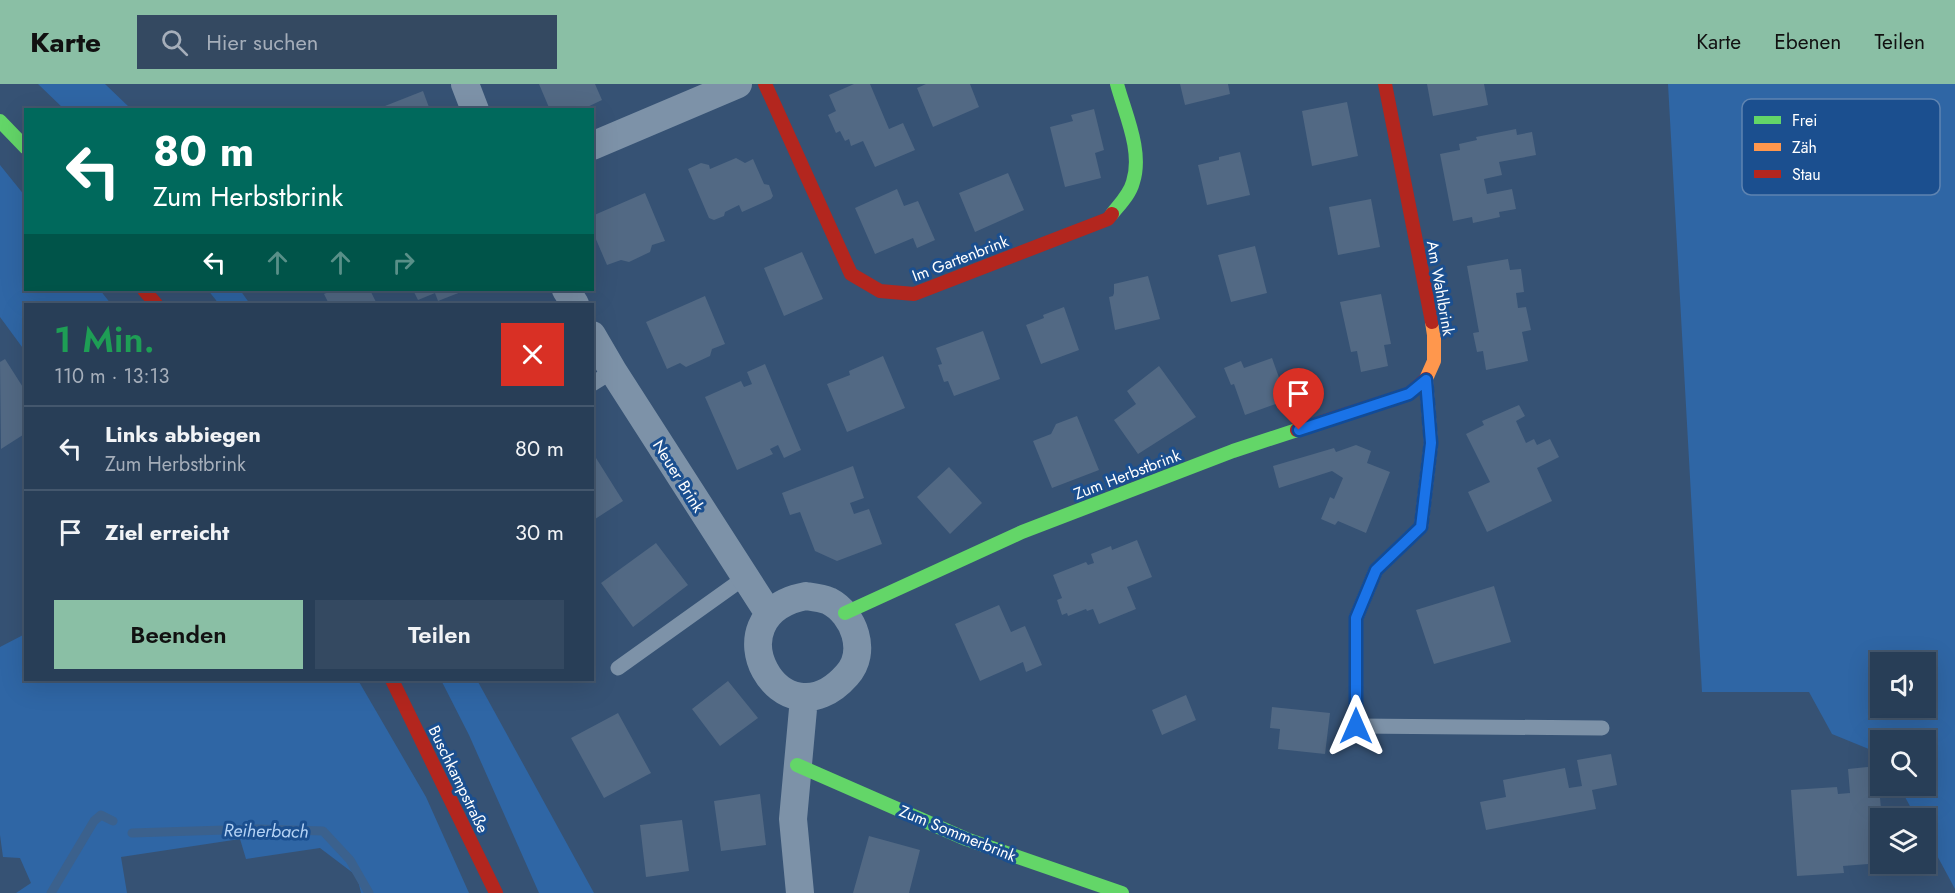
<!DOCTYPE html>
<html lang="de">
<meta charset="utf-8">
<style>
body{margin:0;font-family:Jost,sans-serif;background:#344961;color:#f1f3f6;height:100vh;display:flex;flex-direction:column;font-size:22px;white-space:nowrap}
*{box-sizing:border-box;margin:0}
p{font-size:20px;color:#a5aeba}
.icon{flex:none;width:33px;height:33px;fill:none;stroke:currentColor;stroke-width:2;stroke-linecap:round;stroke-linejoin:round}
.map{position:relative;flex:1;overflow:hidden}
.panel{position:absolute;left:24px;top:219px;width:570px;height:378px;display:flex;flex-direction:column;background:#283e57;border-radius:0px;box-shadow:0 6px 24px #0002,0 0 0 2px #44576d}
.panel>*{flex:none}
.banner{position:absolute;left:24px;top:24px;width:570px;height:183px;border-radius:0px;box-shadow:0 6px 24px #0002,0 0 0 2px #44576d;background:#00695c;color:#fff;overflow:hidden}
.controls{position:absolute;left:1870px;top:568px;display:grid;gap:12px}
.controls a{display:grid;place-items:center;width:66px;height:66px;border-radius:0px;background:#283e57;box-shadow:0 6px 24px #0002,0 0 0 2px #44576d;font-size:30px}
.pin{position:absolute;display:grid;place-items:center;width:51px;height:51px;color:#fff;margin:-62px -26px;border-radius:50% 50% 50% 0;rotate:-45deg;box-shadow:0 0 6px #0007}
.pin .icon{rotate:45deg}
.me{position:absolute;width:66px;margin:-33px;rotate:0deg;stroke-linejoin:round;filter:drop-shadow(0 0 4px #0008)}
.turn{display:flex;align-items:center;gap:21px;height:126px;padding:0 30px;font-size:27px}
.turn .icon{width:78px;height:78px;stroke-width:2.5}
.turn b{display:block;font-size:42px;line-height:51px}
.lanes{display:flex;align-items:center;height:57px;padding:0 30px;background:#0003;justify-content:center;gap:30px;direction:ltr}
.lanes .off{opacity:.35}
.round{display:grid;place-items:center;flex:none;width:63px;height:63px;border-radius:0px;background:#344961}
.headline{display:flex;align-items:center;justify-content:space-between;height:102px;padding:0 30px}
h1{font-size:36px;font-weight:600;line-height:45px;color:#1e9e55}
.action{display:flex;gap:12px;margin-top:auto;padding:12px 30px}
.action a{flex:1;height:69px;border-radius:0px;background:#8abfa5;color:#111;font-size:24px;font-weight:600;line-height:69px;text-align:center}
.action a+a{background:#344961;color:#f1f3f6}
ul{padding:0;list-style:none}
li{display:flex;align-items:center;gap:18px;height:84px;padding:0 30px;border-top:2px solid #44576d}
li div{flex:1}
li b{display:block;font-size:22px}
li em{font-style:normal}
header{display:flex;align-items:center;gap:36px;box-sizing:border-box;height:84px;padding:0 30px;background:#8abfa5;color:#111}
header strong{font-size:28px}
nav{display:flex;gap:33px;margin-inline-start:auto;font-size:21px}
.search{width:420px;height:54px;background:#344961;display:flex;align-items:center;gap:15px;box-sizing:border-box;padding:0 21px;border-radius:0px;color:#a5aeba;font-size:22px}
.map>svg:first-child{display:block}
.green{fill:#2f66a5;fill-rule:evenodd}
.lines{fill:none;stroke-linecap:round;stroke-linejoin:round}
.stream{stroke:#3b618d;stroke-width:9}
.building{fill:#526984}
.lane{stroke:#7d92a8;stroke-width:15}
.street{stroke:#7d92a8;stroke-width:28}
.fast{stroke:#63d668;stroke-width:14}
.slow{stroke:#ff974d;stroke-width:14}
.jam{stroke:#b3261e;stroke-width:14}
.route-casing{stroke:#114b97;stroke-width:15}
.route{stroke:#1a73e8;stroke-width:10}
.labels{text-anchor:middle;stroke-width:6;stroke-linejoin:round;paint-order:stroke}
.street-label{font-size:16px;fill:#fff;stroke:#1b4f8f}
.water-label{font-size:18px;font-style:italic;fill:#b5d3f5;stroke:#1b4f8f}
.key{fill:#1b4f8f;stroke:#5f84b1;stroke-width:1.5}
.key-label{font-size:16px;fill:#fff}
</style>
<header>
<strong>Karte</strong>
<div class="search"><svg class="icon" aria-label="search" viewBox="0 0 24 24"><circle cx="10" cy="10" r="6"/><path d="M15 15l6 6"/></svg>Hier suchen</div>
<nav><a>Karte</a><a>Ebenen</a><a>Teilen</a></nav>
</header>
<div class="map">
<svg width="1955" height="809" viewBox="0 0 1955 809">
<rect width="100%" height="100%" fill="#365274"/>
<path class="green" d="M38,0h67l24,23 -1,2h-64z
M1668,0h287v805l-29,-54v-16h-9l-18,-33h27v-45h-45v13l-49,-20 -23,-42h-107zM1881,579h45v45h-45z
M0,81l25,31 1,94h74l11,14h-85l-1,47 -25,-34z
M208,206h32l10,14h-31z
M25,550l1,46h332l68,117 43,96h-108l-4,-17 -37,-28 -74,11 -6,-20 -119,18 6,36h-111l15,-10 -11,-25 -17,-1 -3,-22v-188z
M441,596h36l117,213h-55l-70,-158z"/>
<g class="lines">
<path class="stream" d="M132,749l125,-4 66,2 27,29 19,33
M51,809l43,-72 7,-6 12,6"/>
</g>
<path class="building" d="M539,0h56l7,16 -21,10h-31z
M854,0h16l19,45 14,-6 12,27 -40,17 -12,-26 -12,5 -2,-7 -4,2 -5,-10 -4,2 -8,-18 8,-4 -7,-16z
M926,0h44l9,23 -46,20 -16,-39z
M1180,0h48l2,10 -45,11z
M1427,0h57l4,21 -55,11z
M423,7l7,19h-43l-2,-4z
M1347,18l11,54 -46,10 -10,-55z
M1094,25l10,41 -9,3 6,25 -36,9 -15,-60 23,-6 -2,-6z
M1516,45l1,6 15,-3 4,23 -37,7 3,13 -18,4 3,15 25,-5 4,20 -17,3 1,5 -27,6 -1,-6 -19,4 -13,-67 20,-4 -1,-6 18,-4 -1,-3z
M1240,68l10,43 -43,10 -9,-40 21,-5v-3z
M736,74l9,5 8,-4 11,25 5,1 4,11 -2,3 -29,13 -3,-7 -14,7 -1,4 -10,4 -5,-2 -21,-49 13,-6 8,2 1,4z
M1008,89l16,37 -49,22 -16,-39z
M897,105l7,17 14,-5 17,39 -18,8 -4,-10 -38,16 -20,-46z
M645,109l20,48 -13,4 -2,7 -21,10 -8,-2 -14,5 -15,-35v-14z
M1371,115l9,48 -42,8 -9,-48z
M1255,162l12,47 -36,9 -13,-47z
M802,168l21,47 -39,17 -20,-48z
M1508,175l2,11 11,-1 3,23 -8,1 2,15 8,-1 5,23 -9,2 6,29 -42,9 -3,-19 -6,1 -4,-19 6,-1 -12,-66z
M1148,192l12,43 -45,11 -6,-33 4,-1 1,-3v-9z
M333,206h37l7,14h-48l-5,-10z
M413,206h53l-28,11 -3,-8 -17,7z
M1381,210l10,50 -7,1 4,21 -27,6 -4,-21 -6,1 -11,-50z
M705,212l20,48 -13,5 -2,7 -24,11 -6,-4 -13,6 -21,-47z
M1064,223l15,43 -38,14 -15,-39 18,-7 -1,-3z
M983,247l17,48 -46,17 -6,-15 -4,1 -6,-17 4,-1 -6,-16z
M883,272l22,52 -58,24 -20,-48 23,-9 -1,-4z
M1272,274l15,42 -42,15 -11,-31 -3,1 -7,-17 17,-7 3,7z
M5,275l21,33v41l-25,16 -1,-87z
M765,280l36,86 -17,8 -6,-13 -8,4 3,5 -36,16 -32,-73 36,-16 3,6 8,-3 -5,-12z
M1159,282l37,51 -58,37 -24,-34 22,-16 -9,-13z
M1519,321l6,11 -9,5 10,22 8,-4 3,6 13,-6 9,18 -22,11 15,33 -65,31 -19,-40 22,-10 -24,-48 18,-9 -2,-4z
M1077,332l22,54 -47,18 -19,-47 18,-7 5,-10z
M1356,361l15,6 -4,12 23,9 -24,61 -28,-12 -3,4 -14,-6 9,-22 4,2 9,-21 -11,-7 -53,17 -6,-22 61,-18 2,4z
M596,374l27,43 -31,20v-61z
M853,382l11,32 -14,5 4,11 15,-5 13,35 -45,17 -22,-10 -15,-39 -10,3 -8,-22z
M949,383l33,36 -32,31 -33,-37z
M1137,456l15,37 -25,10 9,22 -37,15 -6,-15 -6,2 -1,-2 -18,7 -1,-3 -5,2 -5,-15 5,-2 -9,-23 33,-13 2,3 6,-2 -3,-9 20,-8 1,4z
M656,459l32,42 -55,42 -32,-44z
M1494,502l17,56 -77,22 -18,-54z
M999,521l12,27 14,-6 17,39 -16,7 -3,-10 -43,19 -25,-57z
M728,597l30,37 -38,28 -28,-37z
M1186,611l10,25 -34,15 -10,-25z
M1272,623l58,6 -5,41 -47,-5 2,-20 -10,-1z
M618,629l33,60 -47,25 -33,-60z
M1611,670l6,31 -25,5 4,19 -110,21 -6,-28 26,-5 -3,-17 62,-12 4,20 13,-2 -5,-26z
M1877,682l5,53 -1,44 -38,3 1,7 -47,3 -6,-86 46,-3 1,7 12,-1 -2,-24z
M760,710l6,51 -45,6 -7,-50z
M682,736l7,51 -43,6 -6,-52z
M869,752l51,14 -11,43h-56z"/>
<g class="lines">
<path class="lane" d="M592,300l21,-13
M618,584l126,-90
M1356,642l246,2"/>
<path class="street" d="M465,0l10,26
M592,62l146,-62
M566,206l9,14
M592,251l21,36 156,243
M806,512c7,1 16,2 23,5 25,13 39,51 18,74 -65,74 -140,-60 -41,-79z
M800,809l-7,-74 11,-121"/>
<path class="fast" d="M0,37l26,27
M1112,130c8,-10 18,-20 21,-32 10,-31 -8,-68 -16,-98
M845,529l177,-81 211,-81 64,-21
M797,681l169,74 156,54"/>
<path class="slow" d="M1356,642v-108l20,-48 45,-43 10,-84 -5,-64 8,-18v-26l-2,-13"/>
<path class="jam" d="M765,0l86,190 29,17 34,3 194,-75 4,-5
M1385,0l47,238
M144,206l12,14
M1297,346l112,-36 17,-15
M392,596l104,213"/>
</g>
<g class="lines">
<defs>
<path id="route" d="M1299,346l110,-36 17,-14 5,63 -10,84 -45,43 -20,48v108"/>
</defs>
<use href="#route" class="route-casing"/>
<use href="#route" class="route"/>
</g>
<g class="labels">
<g class="street-label">
<text transform="translate(960 174) rotate(-21)" y="6">Im Gartenbrink</text>
<text transform="translate(1441 204) rotate(80)" y="6">Am Wahlbrink</text>
<text transform="translate(1127 390) rotate(-21)" y="6">Zum Herbstbrink</text>
<text transform="translate(679 392) rotate(58)" y="6">Neuer Brink</text>
<text transform="translate(459 695) rotate(64)" y="6">Buschkampstraße</text>
<text transform="translate(958 749) rotate(22)" y="6">Zum Sommerbrink</text>
</g>
<g class="water-label">
<text transform="translate(266 747) rotate(1)" y="6">Reiherbach</text>
</g>
</g>
<rect x="1742" y="15" width="198" height="96" rx="9" class="key"/>
<rect x="1754" y="32" width="27" height="8" fill="#63d668"/>
<rect x="1754" y="59" width="27" height="8" fill="#ff974d"/>
<rect x="1754" y="86" width="27" height="8" fill="#b3261e"/>
<g class="key-label">
<text x="1792" y="42">Frei</text>
<text x="1792" y="69">Zäh</text>
<text x="1792" y="96">Stau</text>
</g>
</svg>
<div class="controls">
<a><svg class="icon" aria-label="sound" viewBox="0 0 24 24"><path d="M4 9h4l5-4v14l-5-4H4zM17 9q2 3 0 6"/></svg></a>
<a><svg class="icon" aria-label="search" viewBox="0 0 24 24"><circle cx="10" cy="10" r="6"/><path d="M15 15l6 6"/></svg></a>
<a><svg class="icon" aria-label="layers" viewBox="0 0 24 24"><path d="M12 4l9 5-9 5-9-5zM3 14l9 5 9-5"/></svg></a>
</div>
<div class="pin" style="left:1299px;top:346px;background:#d93025"><svg class="icon" aria-label="arrive" viewBox="0 0 24 24"><path d="M6 21V4h12l-3 4 3 4H6"/></svg></div>
<svg class="me" style="left:1356px;top:642px" viewBox="-20 -20 40 40"><path d="M0-17L14 15 0 8-14 15z" fill="#1a73e8" stroke="#fff" stroke-width="4"/></svg>
<div class="banner">
<div class="turn"><svg class="icon" aria-label="left" viewBox="0 0 24 24"><path d="M17 20v-9H6M10 6l-5 5 5 5"/></svg><div><b>80 m</b>Zum Herbstbrink</div></div>
<div class="lanes"><svg class="icon" aria-label="left" viewBox="0 0 24 24"><path d="M17 20v-9H6M10 6l-5 5 5 5"/></svg><svg class="icon off" aria-label="ahead" viewBox="0 0 24 24"><path d="M12 20V5M6 11l6-6 6 6"/></svg><svg class="icon off" aria-label="ahead" viewBox="0 0 24 24"><path d="M12 20V5M6 11l6-6 6 6"/></svg><svg class="icon off" aria-label="right" viewBox="0 0 24 24"><path d="M7 20v-9h11M14 6l5 5-5 5"/></svg></div>
</div>
<section class="panel">
<div class="headline"><div><h1>1 Min.</h1><p>110 m · 13:13</p></div><a class="round" style="background:#d93025;color:#fff"><svg class="icon" aria-label="close" viewBox="0 0 24 24"><path d="M6 6l12 12M18 6L6 18"/></svg></a></div>
<ul>
<li><svg class="icon" aria-label="left" viewBox="0 0 24 24"><path d="M17 20v-9H6M10 6l-5 5 5 5"/></svg><div><b>Links abbiegen</b><p>Zum Herbstbrink</p></div><em>80 m</em></li>
<li><svg class="icon" aria-label="arrive" viewBox="0 0 24 24"><path d="M6 21V4h12l-3 4 3 4H6"/></svg><div><b>Ziel erreicht</b></div><em>30 m</em></li>
</ul>
<div class="action"><a>Beenden</a><a>Teilen</a></div>
</section>
</div>
